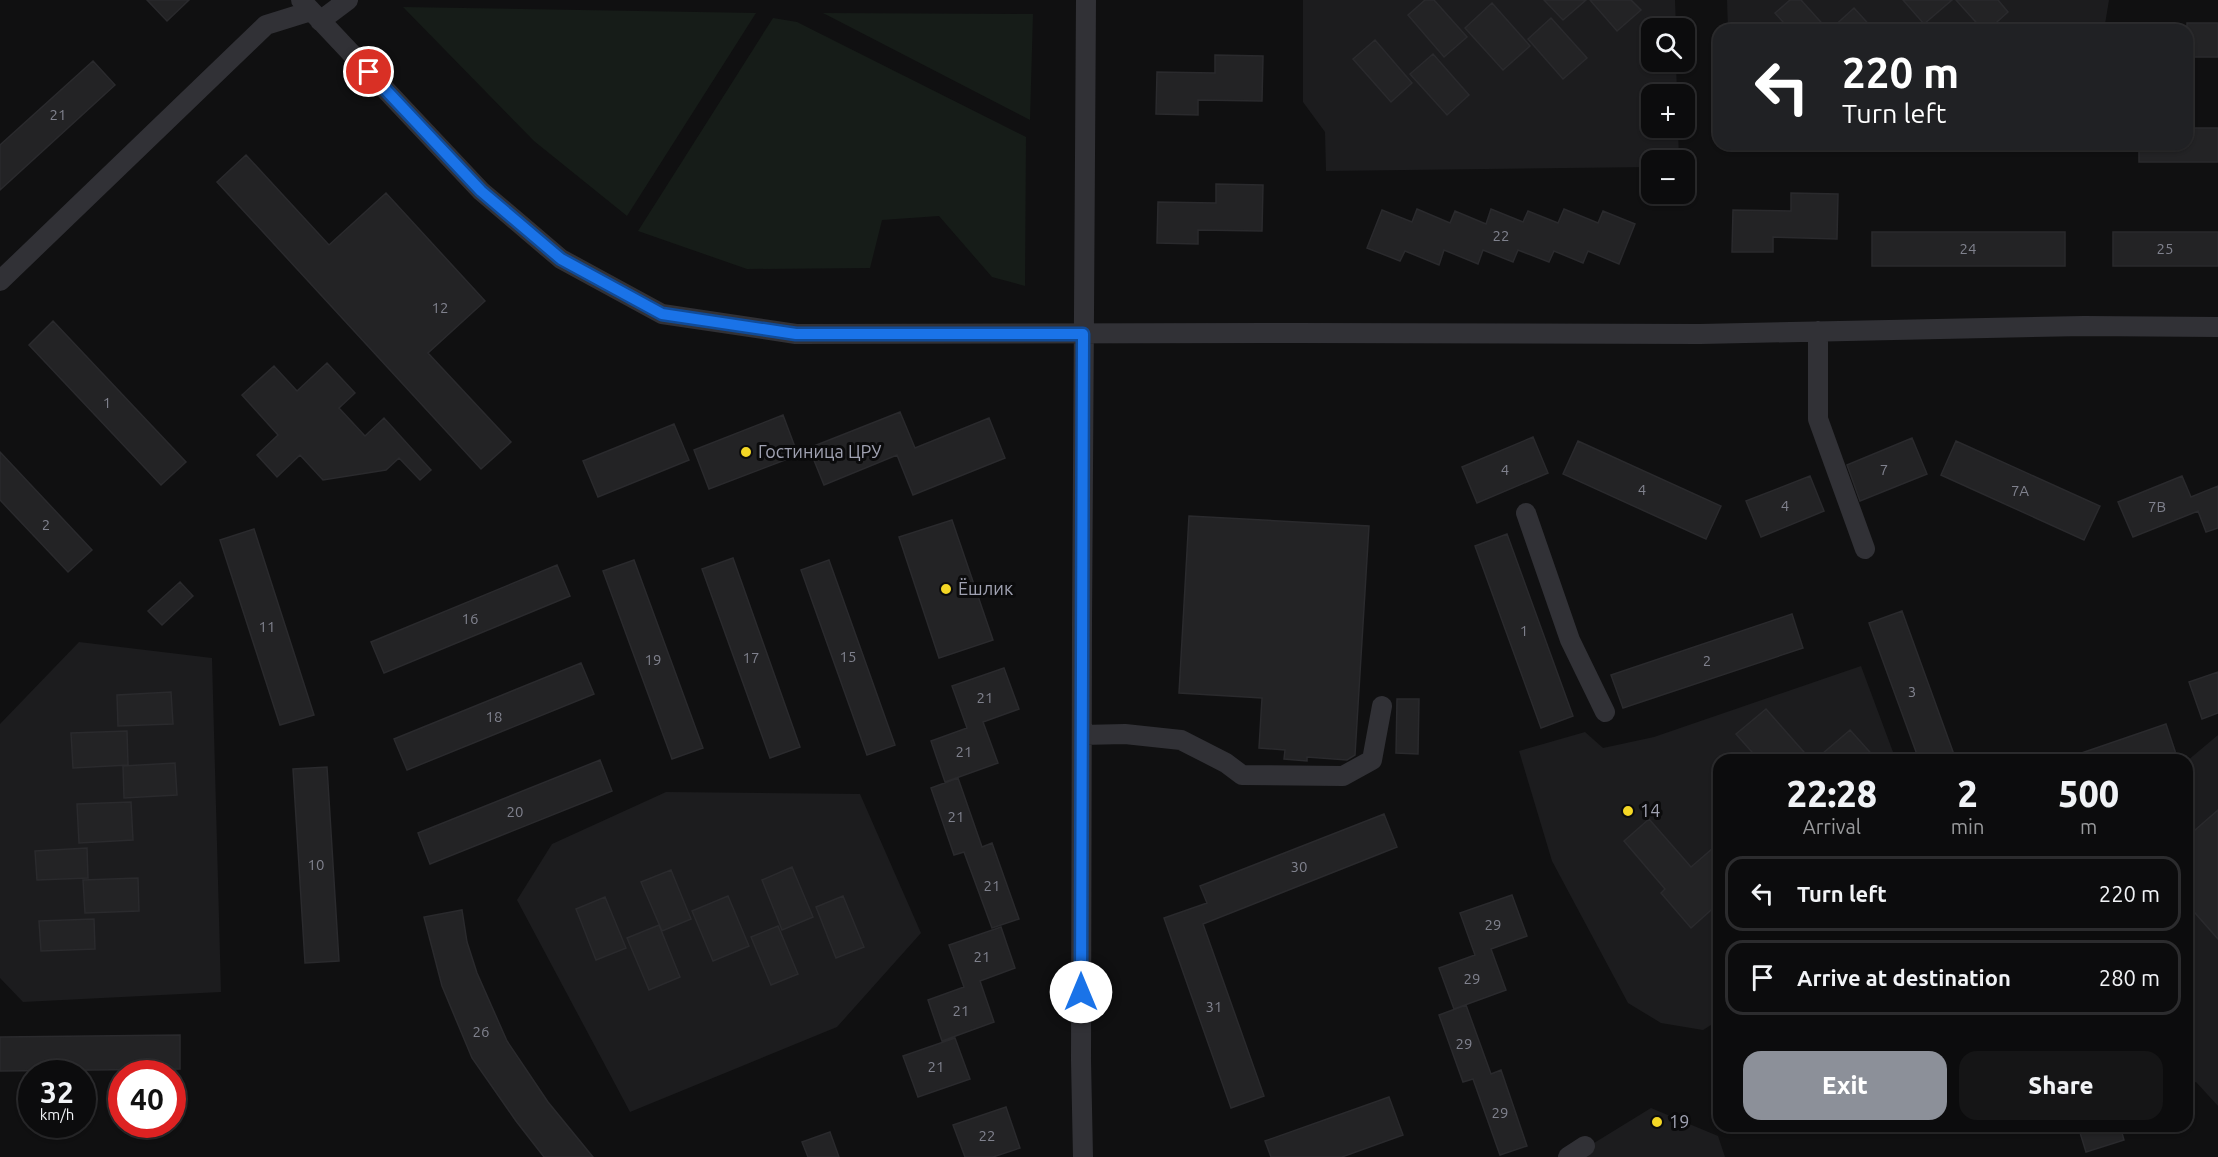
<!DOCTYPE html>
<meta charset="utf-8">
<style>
body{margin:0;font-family:Ubuntu,sans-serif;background:#151516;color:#f1f3f6;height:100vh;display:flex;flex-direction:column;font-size:22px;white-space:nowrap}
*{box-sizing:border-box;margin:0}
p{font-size:20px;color:#9a9b9d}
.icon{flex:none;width:33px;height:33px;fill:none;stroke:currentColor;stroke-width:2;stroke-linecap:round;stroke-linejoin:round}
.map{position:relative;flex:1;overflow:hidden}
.sheet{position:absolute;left:1713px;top:754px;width:480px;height:378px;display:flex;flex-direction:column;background:#0c0c0d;border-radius:18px;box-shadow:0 2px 4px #0004,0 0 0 2px #2c2c2e}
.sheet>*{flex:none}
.hud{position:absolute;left:1713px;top:24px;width:480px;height:126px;border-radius:18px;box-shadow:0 2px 4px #0004,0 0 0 2px #2c2c2e;background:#202124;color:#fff;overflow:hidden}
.controls{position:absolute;left:1641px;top:18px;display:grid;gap:12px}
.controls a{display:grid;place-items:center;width:54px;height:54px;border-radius:12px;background:#0c0c0d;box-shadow:0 2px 4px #0004,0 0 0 2px #2c2c2e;font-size:30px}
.speed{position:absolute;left:18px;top:1060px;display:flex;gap:12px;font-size:30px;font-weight:700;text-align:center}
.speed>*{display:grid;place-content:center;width:78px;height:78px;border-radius:50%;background:#0c0c0d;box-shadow:0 2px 4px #0004,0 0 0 2px #2c2c2e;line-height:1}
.speed small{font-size:15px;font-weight:400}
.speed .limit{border:9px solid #d22;background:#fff;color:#111}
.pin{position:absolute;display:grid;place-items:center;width:51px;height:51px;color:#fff;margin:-26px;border:3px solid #fff;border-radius:50%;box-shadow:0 2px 6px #0007}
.me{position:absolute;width:66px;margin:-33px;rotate:0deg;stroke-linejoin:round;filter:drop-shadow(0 0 4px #0008)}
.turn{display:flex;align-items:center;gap:21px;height:126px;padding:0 30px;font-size:27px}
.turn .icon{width:78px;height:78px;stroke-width:2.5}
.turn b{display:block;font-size:42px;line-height:51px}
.eta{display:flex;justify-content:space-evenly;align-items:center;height:102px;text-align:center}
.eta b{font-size:36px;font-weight:800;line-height:42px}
.action{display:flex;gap:12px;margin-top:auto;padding:12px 30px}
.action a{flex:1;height:69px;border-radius:18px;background:#8c9099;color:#fff;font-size:24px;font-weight:800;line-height:69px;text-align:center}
.action a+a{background:#151516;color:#f1f3f6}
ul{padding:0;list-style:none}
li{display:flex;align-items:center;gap:18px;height:75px;margin:0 12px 9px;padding:0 18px;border:3px solid #2c2c2e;border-radius:18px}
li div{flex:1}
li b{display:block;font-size:22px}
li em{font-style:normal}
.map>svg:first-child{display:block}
.built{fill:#1c1c1e}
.green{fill:#161c18}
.building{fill:#232325;stroke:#2a2a2d;stroke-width:1.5}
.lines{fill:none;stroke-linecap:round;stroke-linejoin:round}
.minor{stroke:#313136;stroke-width:20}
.route-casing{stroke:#114b97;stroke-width:15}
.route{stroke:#1a73e8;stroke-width:10}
.poi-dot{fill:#f4d725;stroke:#0b0b0c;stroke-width:2}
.labels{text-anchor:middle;stroke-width:6;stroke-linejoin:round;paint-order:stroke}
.number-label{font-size:15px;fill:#80828e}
.poi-label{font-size:18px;fill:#a0a2b2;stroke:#0b0b0c;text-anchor:start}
</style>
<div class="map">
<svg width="2218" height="1157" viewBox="0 0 2218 1157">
<rect width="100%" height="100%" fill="#101011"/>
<path class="built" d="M1303,0h372l1,28h-24v34h24l1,32h-25v34h26l1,32h-27l-1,7 -325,4 -1,-39 -22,-30z
M1727,0h382l-5,30h-376z
M1735,144h310l-3,2 -306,6z
M79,642l133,16 9,334 -198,10 -23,-24v-254z
M1861,666l35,94h-177v260l-16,10 -42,-7 -33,-20 -76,-142 -33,-110 66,-19 18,16 51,-11z
M2218,735v371l-22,-24 -9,2v-323z
M666,792l194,2 61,139 -84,94 -207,85 -113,-212 35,-56z
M1651,1108l67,28 7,21h-146l2,-6z"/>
<path class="green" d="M403,7l353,6 -129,203 -93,-75z
M823,13l210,1 -3,106z
M773,18l24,4 229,115 -1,149 -33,-9 -53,-61 -57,4 -12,48 -123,1 -109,-38z"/>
<path class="building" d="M147,0h42l-22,21z
M1425,0h9l33,37 -23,20 -36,-42z
M1544,0h42l-23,20z
M1590,0h41l10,10 -24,21z
M1790,0h11l27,30h-38l-15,-17z
M1903,0h49l-28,24z
M1956,0h42l10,12 -20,18h-5z
M1492,3l38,43 -27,24 -38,-42z
M1854,8l20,22h-44z
M1551,18l36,40 -24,21 -35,-40z
M2187,23h31v34h-31z
M1375,40l37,43 -21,19 -38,-43z
M1433,54l36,41 -22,20 -37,-41z
M1215,55l48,1 -1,45 -64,-1v15l-42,-1 1,-42 58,1z
M93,61l22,24 -115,105v-45z
M2187,128h31v34h-79v-18h48z
M246,155l83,90 57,-52 99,108 -57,52 83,89 -30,27 -264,-287z
M1216,184l47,1 -1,46 -64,-1v14l-41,-1 1,-41 58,1z
M1791,193l47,1 -1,45 -64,-2v15h-41l1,-42 58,1z
M1417,209l33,14 5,-12 31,13 5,-15 32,13 5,-11 30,12 6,-14 34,14 5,-12 32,13 -16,40 -31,-13 -5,12 -29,-12 -5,11 -31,-12 -5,12 -30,-12 -5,14 -34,-14 -5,15 -34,-14 -5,10 -33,-13 15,-38 30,12z
M1872,232h193v34h-193z
M2113,232h105v34h-105z
M53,321l133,141 -25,23 -132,-140z
M327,363l28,30 -16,15 26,28 19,-18 47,52 -11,10 -21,-22 -13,12 -63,10 -23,-25 -23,22 -20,-22 21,-20 -36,-40 32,-29 23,25z
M900,412l15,36 74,-30 16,40 -92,37 -16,-40 -73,30 -15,-37z
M783,415l15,40 -89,34 -15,-39z
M674,424l15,36 -91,37 -15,-36z
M1533,437l15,36 -71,30 -15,-36z
M1912,438l15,36 -67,27 -13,-36z
M1578,441l143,65 -15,33 -143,-65z
M1956,441l144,65 -16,34 -143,-65z
M0,452l92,98 -24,22 -68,-72z
M1810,476l14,35 -63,26 -15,-36z
M2182,476l9,21 27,-11v42l-12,4 -8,-21 -65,26 -15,-35z
M1189,516l180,10 -14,229 -8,5 -40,-3v4l-23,-2 1,-9 -26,-2 3,-50 -83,-5z
M952,520l41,120 -54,18 -40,-121z
M254,529l60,186 -34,10 -60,-185z
M1507,534l66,182 -32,12 -66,-182z
M733,558l67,189 -30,11 -68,-189z
M634,560l69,188 -31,11 -69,-188z
M829,560l66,185 -28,10 -66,-185z
M557,565l13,31 -186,77 -13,-31z
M180,582l13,14 -31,29 -14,-14z
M1902,611l54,149h-37l-50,-137z
M1792,614l11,34 -180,60 -12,-33z
M581,663l13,31 -187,76 -13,-31z
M1004,668l15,41 -36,13 15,41 -53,19 -14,-41 36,-13 -15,-42z
M2218,672v41l-16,6 -13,-37z
M171,692l2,32 -55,2 -1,-31z
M1397,699h22l-1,55 -22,-1z
M1766,709l45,51h-52l-23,-26z
M2166,724l12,36h-110l-1,-2z
M1850,730l27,30h-62z
M127,731l1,34 -55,3 -2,-35z
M600,760l12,31 -182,73 -12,-31z
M175,763l2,32 -53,3 -1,-32z
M327,767l12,194 -34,2 -12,-194z
M958,778l24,69 10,-4 27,76 -27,9 -28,-76 -10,3 -23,-67z
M131,802l2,38 -54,3 -2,-39z
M2218,810v129l-31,-35v-67z
M1384,814l13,33 -194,77 61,172 -33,12 -67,-190 43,-15 -7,-17z
M1649,819l42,48 28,-24v60l-28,25 -30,-35 4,-4 -41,-48z
M87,848l1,30 -51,2 -2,-29z
M792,867l21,50 -31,13 -20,-50z
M671,870l20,49 -29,12 -21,-49z
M138,878l1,33 -54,2 -2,-33z
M1512,895l15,41 -36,13 15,41 -52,19 -15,-41 36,-13 -15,-42z
M728,896l21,50 -36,15 -21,-50z
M843,896l21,51 -28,11 -20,-51z
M605,897l21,51 -30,12 -20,-51z
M462,910l5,32 10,31 30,68 41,61 45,55h-49l-28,-36 -44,-63 -30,-72 -18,-69z
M94,919l1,30 -54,2 -2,-30z
M659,925l21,52 -31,13 -22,-52z
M778,926l20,48 -27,11 -20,-48z
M1001,927l14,41 -35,13 14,41 -52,19 -14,-41 36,-13 -15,-42z
M1466,1005l25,69 10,-4 26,76 -27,9 -27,-76 -10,3 -24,-67z
M180,1035v34l-180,2v-34z
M955,1038l15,41 -52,18 -15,-41z
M1389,1097l14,38 -61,22h-71l-6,-16z
M1006,1107l14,41 -27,9h-28l-12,-32z
M2078,1126h42l4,14 -38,12z
M830,1132l9,25h-31l-6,-15z"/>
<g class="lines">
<path class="minor" d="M301,0l180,191 80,68 101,55 134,20 496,-1 408,1 384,-8 134,1
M320,21l28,-21
M0,281l266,-256 45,-14
M1818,331v88l47,130
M1526,513l44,127 35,72
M1082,735l43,-1 56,6 45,23 16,12 101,1 29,-16 10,-54
M1083,1157l-2,-97 1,-436 4,-624
M1568,1157l17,-11"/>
</g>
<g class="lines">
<defs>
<path id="route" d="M369,72l112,119 80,68 101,55 134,20h287l-2,658"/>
</defs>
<use href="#route" class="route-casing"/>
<use href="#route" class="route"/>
</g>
<g class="poi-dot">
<circle cx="746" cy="452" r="6"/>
<circle cx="946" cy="589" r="6"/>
<circle cx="1628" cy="811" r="6"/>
<circle cx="1657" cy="1122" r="6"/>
</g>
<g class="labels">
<g class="number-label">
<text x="58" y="120">21</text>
<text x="1501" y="241">22</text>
<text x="1968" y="254">24</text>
<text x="2165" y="254">25</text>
<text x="440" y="313">12</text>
<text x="107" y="408">1</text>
<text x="1505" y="475">4</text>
<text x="1884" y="475">7</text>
<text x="1642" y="495">4</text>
<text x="2020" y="496">7A</text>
<text x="1785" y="511">4</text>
<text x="2157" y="512">7B</text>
<text x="46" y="530">2</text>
<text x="470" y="624">16</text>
<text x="267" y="632">11</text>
<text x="1524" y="636">1</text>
<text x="848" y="662">15</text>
<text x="751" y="663">17</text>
<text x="653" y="665">19</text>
<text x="1707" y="666">2</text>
<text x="1912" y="697">3</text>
<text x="985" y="703">21</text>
<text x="494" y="722">18</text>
<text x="964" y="757">21</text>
<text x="515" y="817">20</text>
<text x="956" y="822">21</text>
<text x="316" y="870">10</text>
<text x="1299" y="872">30</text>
<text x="992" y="891">21</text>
<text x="1493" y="930">29</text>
<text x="982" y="962">21</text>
<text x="1472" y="984">29</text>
<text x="1214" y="1012">31</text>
<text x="961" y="1016">21</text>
<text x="481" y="1037">26</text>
<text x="1464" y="1049">29</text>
<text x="936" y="1072">21</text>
<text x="1500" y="1118">29</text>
<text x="987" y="1141">22</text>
</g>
<g class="poi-label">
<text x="758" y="458">Гостиница ЦРУ</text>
<text x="958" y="595">Ёшлик</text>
<text x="1640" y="817">14</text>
<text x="1669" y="1128">19</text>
</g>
</g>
</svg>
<div class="controls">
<a><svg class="icon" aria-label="search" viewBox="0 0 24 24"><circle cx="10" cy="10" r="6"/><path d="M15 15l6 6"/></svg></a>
<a>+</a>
<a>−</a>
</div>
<div class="speed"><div>32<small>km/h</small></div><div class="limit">40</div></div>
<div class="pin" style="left:369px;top:72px;background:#d93025"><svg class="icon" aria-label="arrive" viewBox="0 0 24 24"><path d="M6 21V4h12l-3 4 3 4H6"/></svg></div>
<svg class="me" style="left:1081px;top:992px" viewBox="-20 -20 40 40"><circle r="19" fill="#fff"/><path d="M0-13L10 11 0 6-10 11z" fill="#1a73e8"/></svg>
<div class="hud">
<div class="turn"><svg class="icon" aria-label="left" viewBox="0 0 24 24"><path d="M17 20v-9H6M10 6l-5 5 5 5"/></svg><div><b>220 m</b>Turn left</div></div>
</div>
<section class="sheet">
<div class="eta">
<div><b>22:28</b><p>Arrival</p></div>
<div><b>2</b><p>min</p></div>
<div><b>500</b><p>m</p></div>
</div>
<ul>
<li><svg class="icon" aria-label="left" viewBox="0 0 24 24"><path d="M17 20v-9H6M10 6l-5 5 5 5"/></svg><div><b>Turn left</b></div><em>220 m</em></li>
<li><svg class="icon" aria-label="arrive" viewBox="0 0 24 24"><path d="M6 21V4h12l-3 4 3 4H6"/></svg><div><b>Arrive at destination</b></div><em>280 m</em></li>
</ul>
<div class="action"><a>Exit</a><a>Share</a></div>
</section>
</div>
